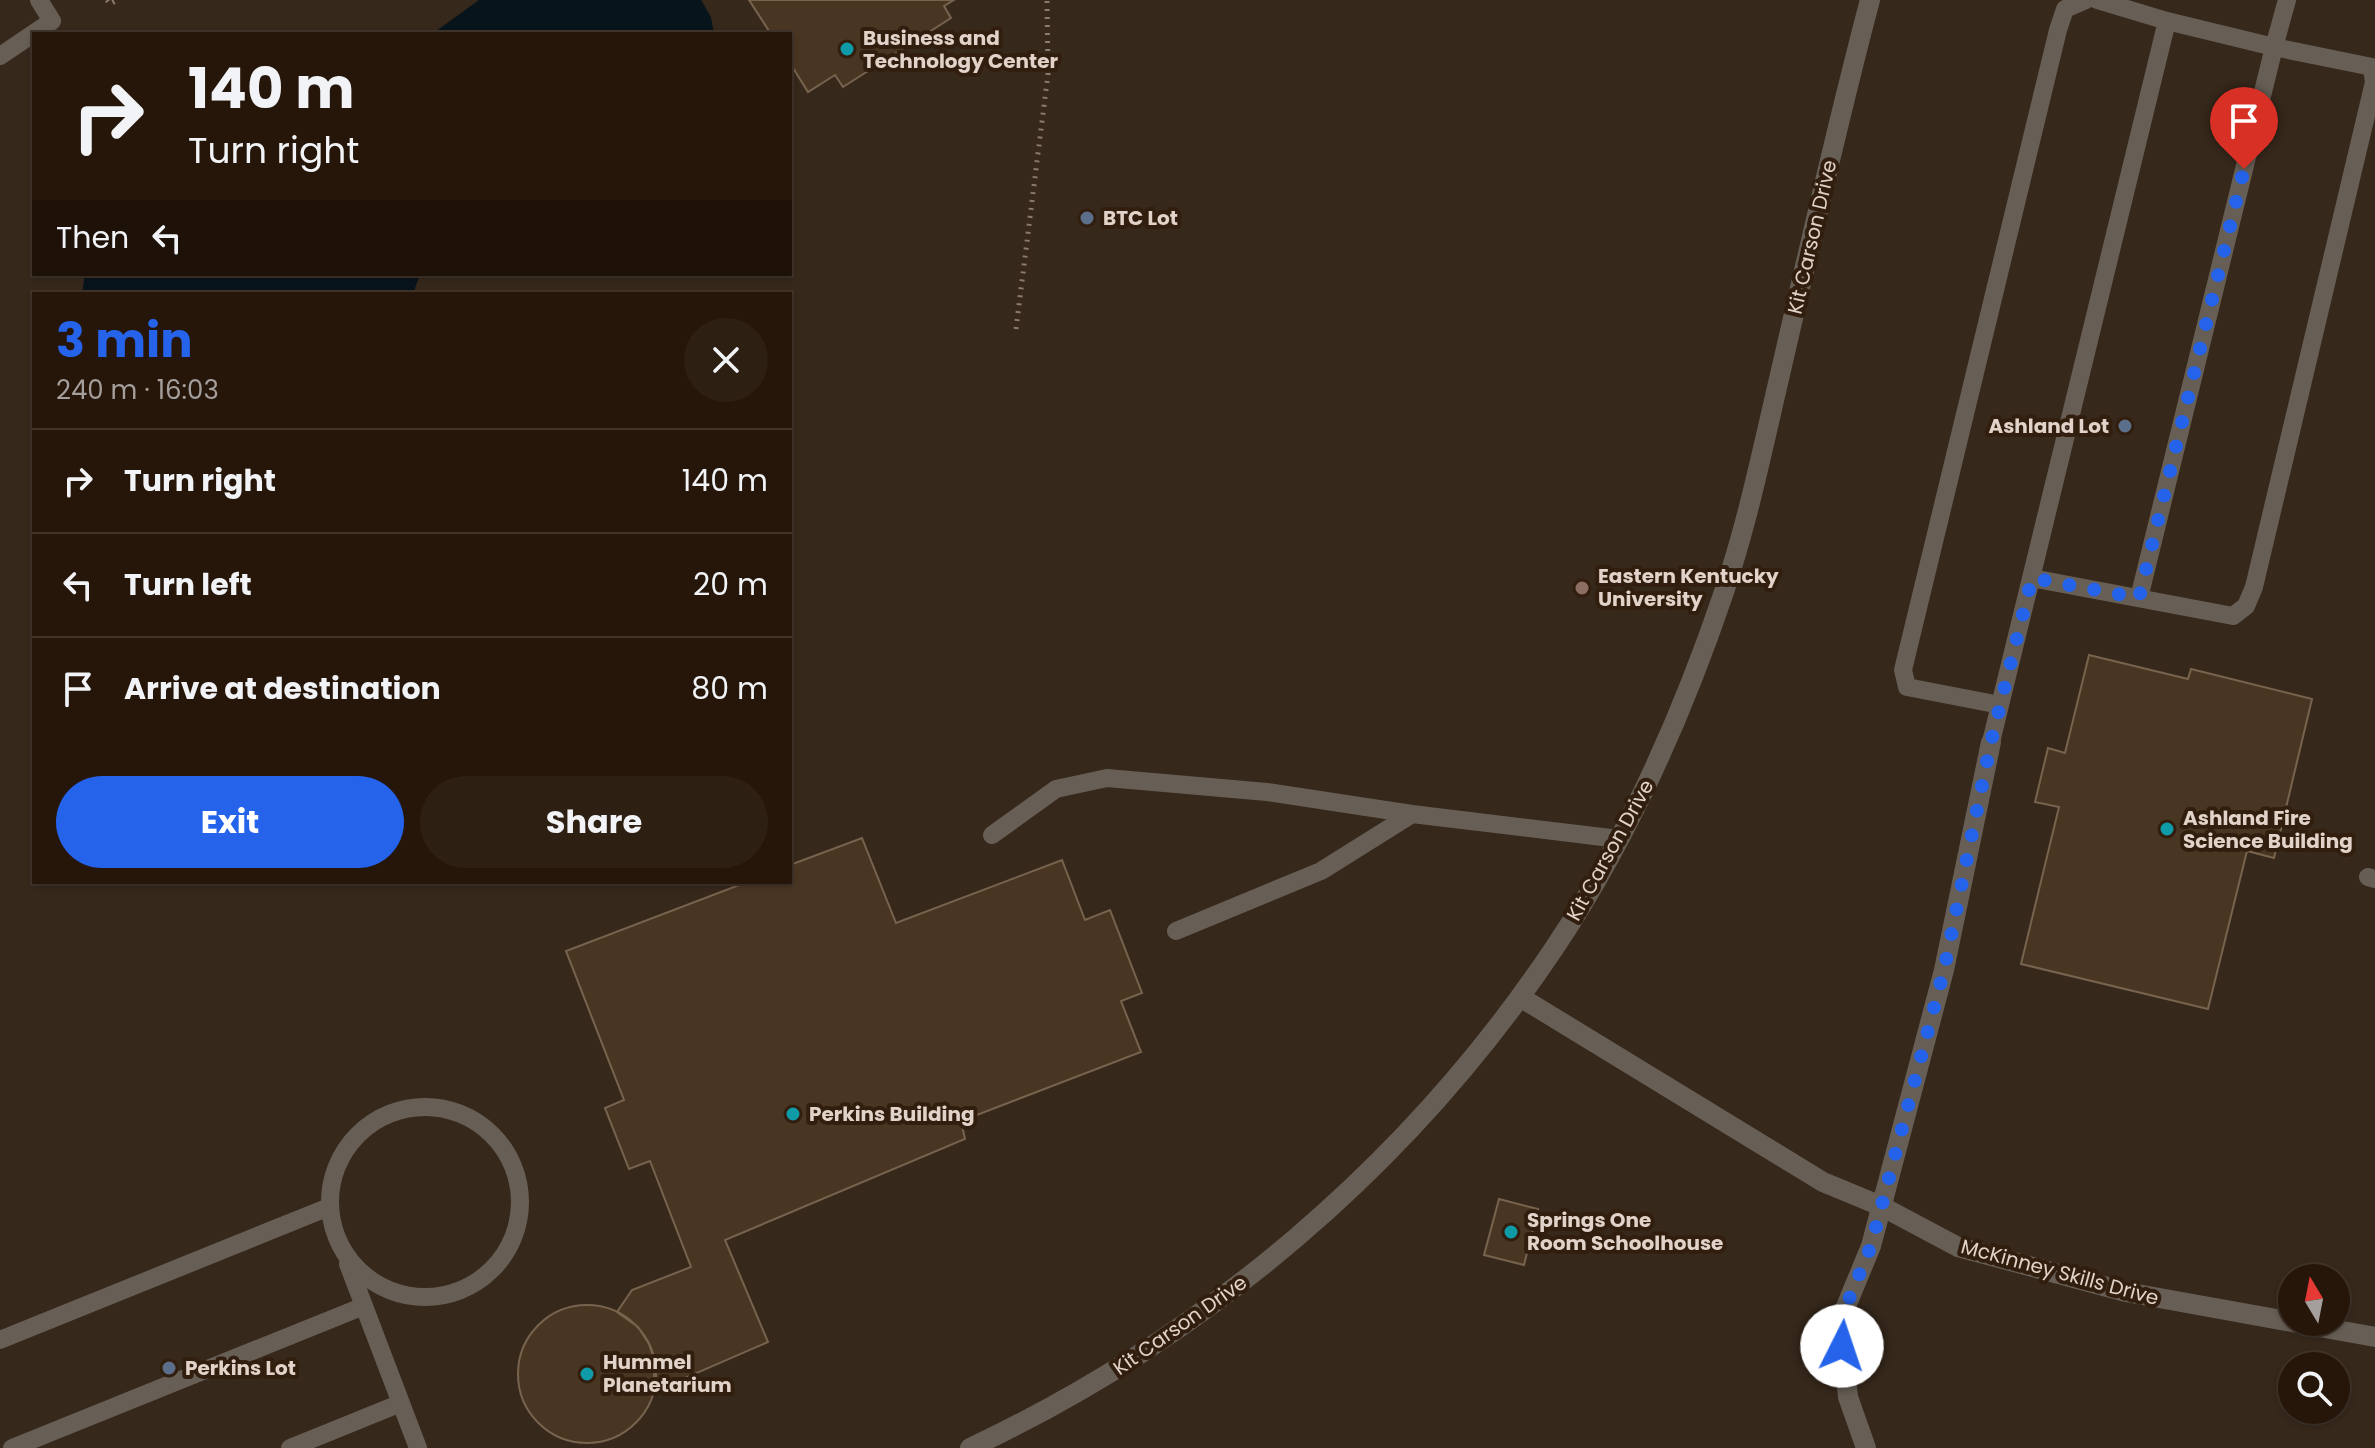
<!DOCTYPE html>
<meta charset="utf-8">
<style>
body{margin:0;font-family:Poppins,sans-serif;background:#2e1f13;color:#f1f3f6;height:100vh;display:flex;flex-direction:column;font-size:30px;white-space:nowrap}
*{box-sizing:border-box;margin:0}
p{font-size:26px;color:#a49f9c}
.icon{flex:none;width:44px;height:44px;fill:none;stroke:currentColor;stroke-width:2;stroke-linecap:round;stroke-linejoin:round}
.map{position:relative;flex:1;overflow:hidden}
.panel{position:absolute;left:32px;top:292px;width:760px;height:592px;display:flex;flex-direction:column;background:#26160a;border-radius:0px;box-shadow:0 2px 6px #0004,0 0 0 2px #42352b}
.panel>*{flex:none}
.banner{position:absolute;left:32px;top:32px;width:760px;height:244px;border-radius:0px;box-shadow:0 2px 6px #0004,0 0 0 2px #42352b;background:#26160a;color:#f1f3f6;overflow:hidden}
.needle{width:52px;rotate:350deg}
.fabs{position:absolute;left:2278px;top:1264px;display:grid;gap:16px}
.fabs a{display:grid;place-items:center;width:72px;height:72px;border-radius:50%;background:#26160a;box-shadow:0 2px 6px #0004,0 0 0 2px #42352b;font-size:40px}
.pin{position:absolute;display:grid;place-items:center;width:68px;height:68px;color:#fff;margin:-82px -34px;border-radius:50% 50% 50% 0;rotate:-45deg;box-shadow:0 0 8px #0007}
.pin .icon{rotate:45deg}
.me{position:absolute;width:88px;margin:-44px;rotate:4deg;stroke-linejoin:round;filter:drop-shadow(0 0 6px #0008)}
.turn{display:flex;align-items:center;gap:28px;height:168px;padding:0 24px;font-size:36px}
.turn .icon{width:104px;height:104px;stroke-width:2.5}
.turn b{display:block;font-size:56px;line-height:68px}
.then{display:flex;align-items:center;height:76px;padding:0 24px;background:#0003;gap:16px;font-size:30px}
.round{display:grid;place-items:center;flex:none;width:84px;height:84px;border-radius:42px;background:#2e1f13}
.overview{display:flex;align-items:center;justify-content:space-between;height:136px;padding:0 24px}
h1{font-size:48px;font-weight:700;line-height:60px;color:#2563eb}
.cta{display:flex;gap:16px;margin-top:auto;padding:16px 24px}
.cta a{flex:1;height:92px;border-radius:48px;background:#2563eb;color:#fff;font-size:32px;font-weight:700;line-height:92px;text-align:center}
.cta a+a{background:#2e1f13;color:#f1f3f6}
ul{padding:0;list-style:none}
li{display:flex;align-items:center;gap:24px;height:104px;padding:0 24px;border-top:2px solid #42352b}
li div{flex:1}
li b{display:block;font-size:30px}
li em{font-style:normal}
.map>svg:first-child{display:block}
.education{fill:#36281b;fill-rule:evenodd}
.water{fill:#07141b}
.building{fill:#493622;stroke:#78634e;stroke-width:2}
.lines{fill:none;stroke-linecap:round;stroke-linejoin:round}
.path{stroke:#8b7a6d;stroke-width:5;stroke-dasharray:2 6;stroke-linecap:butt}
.lane{stroke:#675f55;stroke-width:18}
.street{stroke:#675f55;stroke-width:20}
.route{stroke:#2563eb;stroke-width:14;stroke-dasharray:0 25.2}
.culture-dot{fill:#0f9aa8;stroke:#321e0e;stroke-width:3}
.service-dot{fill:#5c6f8a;stroke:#321e0e;stroke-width:3}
.education-dot{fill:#8d6e63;stroke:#321e0e;stroke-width:3}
.labels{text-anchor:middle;stroke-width:8;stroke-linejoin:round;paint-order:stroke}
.poi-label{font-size:20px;font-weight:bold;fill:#e1d3c9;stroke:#321e0e;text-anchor:start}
.street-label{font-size:20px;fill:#e1d3c9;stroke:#321e0e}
</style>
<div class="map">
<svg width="2375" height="1448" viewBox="0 0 2375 1448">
<rect width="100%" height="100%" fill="#321e0e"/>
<path class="education" d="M0,0h2375v1448h-2375zM34,34h756v240h-756zM34,294h756v588h-756zM2292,1278h44v44h-44zM2292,1366h44v44h-44z"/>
<path class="water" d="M479,0h222l10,17 3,17h-282z
M85,274h335l-7,20h-331z"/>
<path class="building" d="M749,0h205l-10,6 7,12 -108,69 -8,-12 -27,17 -18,-29v-29h-19z
M2089,655l99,24 3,-10 121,30 -38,159 -27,-7 -39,158 -187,-45 38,-157 -24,-5 13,-54 17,5z
M862,838l34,85 166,-63 23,60 25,-10 32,83 -21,8 20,51 -180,69 4,18 -240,101 43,102 -115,50 2,-30 -6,-18 -11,-17 -21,-15 15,-22 59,-23 -41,-106 -21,8 -24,-61 19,-8 -58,-149 181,-69h43v-17z
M1499,1199l39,10 -14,56 -40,-10z
M518 1374a69 69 0 1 1 138 0a69 69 0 1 1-138 0Z"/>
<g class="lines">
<path class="path" d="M107,0l3,4 7,-4
M1016,329l32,-255 -1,-74"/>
<path class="lane" d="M2097,0l70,21
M0,56l52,-35 -13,-21
M2032,578l201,38 13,-10 8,-19 120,-505 -2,-15 -98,-20 -135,551
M2000,705l-93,-18 -4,-17 155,-640 7,-21 21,-9
M1991,742l176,-721 107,26 13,-47
M992,835l64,-46 51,-11 160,14 145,22 207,25
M2368,877l7,2
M1176,931l145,-60 91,-57
M330 1202a95 95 0 1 1 190 0a95 95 0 1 1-190 0Z
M348,1264l70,184
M0,1340l329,-133
M12,1448l352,-142
M290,1448l111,-45"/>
<path class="street" d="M1520,997l303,185 58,24 77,41 168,45 249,45
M970,1448c236,-111 440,-284 585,-501 73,-109 127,-231 169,-355 25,-74 40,-150 58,-226 28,-122 56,-245 88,-366
M1866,1448l-18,-51 -8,-76 31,-75 73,-276 47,-228"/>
</g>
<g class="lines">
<path class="route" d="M1842,1346l-2,-25 31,-75 73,-276 47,-228 41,-164 107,20 105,-429"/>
</g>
<g class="culture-dot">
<circle cx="847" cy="49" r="8"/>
<circle cx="2167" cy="829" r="8"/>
<circle cx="793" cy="1114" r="8"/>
<circle cx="1511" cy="1232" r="8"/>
<circle cx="587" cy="1374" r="8"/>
</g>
<g class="service-dot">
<circle cx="1087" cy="218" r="8"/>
<circle cx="2125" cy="426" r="8"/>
<circle cx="169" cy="1368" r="8"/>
</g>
<circle class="education-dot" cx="1582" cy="588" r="8"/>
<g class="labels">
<g class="poi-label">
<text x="863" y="45">Business and<tspan x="863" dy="23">Technology Center</tspan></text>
<text x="1103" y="225">BTC Lot</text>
<text x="2109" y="433" text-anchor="end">Ashland Lot</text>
<text x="1598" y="583">Eastern Kentucky<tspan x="1598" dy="23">University</tspan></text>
<text x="2183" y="825">Ashland Fire<tspan x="2183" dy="23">Science Building</tspan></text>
<text x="809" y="1121">Perkins Building</text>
<text x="1527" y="1227">Springs One<tspan x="1527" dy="23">Room Schoolhouse</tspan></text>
<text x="603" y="1369">Hummel<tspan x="603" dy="23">Planetarium</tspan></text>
<text x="185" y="1375">Perkins Lot</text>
</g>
<g class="street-label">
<text transform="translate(1812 237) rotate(-77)" y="7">Kit Carson Drive</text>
<text transform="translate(1610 850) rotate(-61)" y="7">Kit Carson Drive</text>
<text transform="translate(2060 1272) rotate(15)" y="7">McKinney Skills Drive</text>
<text transform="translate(1180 1325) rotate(-35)" y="7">Kit Carson Drive</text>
</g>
</g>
</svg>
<div class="fabs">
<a><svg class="needle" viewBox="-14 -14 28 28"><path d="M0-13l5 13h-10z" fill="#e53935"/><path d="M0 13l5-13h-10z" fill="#a49f9c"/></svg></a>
<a><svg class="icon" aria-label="search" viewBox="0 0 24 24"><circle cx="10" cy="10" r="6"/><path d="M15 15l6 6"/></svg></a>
</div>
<div class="pin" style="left:2244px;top:169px;background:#d93025"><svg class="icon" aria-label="arrive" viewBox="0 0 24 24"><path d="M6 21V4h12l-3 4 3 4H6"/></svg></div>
<svg class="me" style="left:1842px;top:1346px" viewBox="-20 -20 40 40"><circle r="19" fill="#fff"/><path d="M0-13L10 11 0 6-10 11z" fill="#2563eb"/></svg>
<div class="banner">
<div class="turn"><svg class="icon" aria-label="right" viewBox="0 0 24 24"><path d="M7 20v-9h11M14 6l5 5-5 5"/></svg><div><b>140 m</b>Turn right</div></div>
<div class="then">Then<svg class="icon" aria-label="left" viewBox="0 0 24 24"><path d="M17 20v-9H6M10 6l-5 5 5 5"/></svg></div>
</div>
<section class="panel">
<div class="overview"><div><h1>3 min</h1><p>240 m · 16:03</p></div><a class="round"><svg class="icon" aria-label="close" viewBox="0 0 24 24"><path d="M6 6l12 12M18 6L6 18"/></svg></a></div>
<ul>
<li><svg class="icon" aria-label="right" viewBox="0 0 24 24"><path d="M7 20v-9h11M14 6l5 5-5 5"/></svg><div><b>Turn right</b></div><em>140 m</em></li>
<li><svg class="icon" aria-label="left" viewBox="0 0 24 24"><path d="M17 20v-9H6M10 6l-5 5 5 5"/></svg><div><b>Turn left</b></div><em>20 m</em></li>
<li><svg class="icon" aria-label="arrive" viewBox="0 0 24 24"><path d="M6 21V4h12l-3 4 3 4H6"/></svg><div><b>Arrive at destination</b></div><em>80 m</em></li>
</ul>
<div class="cta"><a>Exit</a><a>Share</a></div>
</section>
</div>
